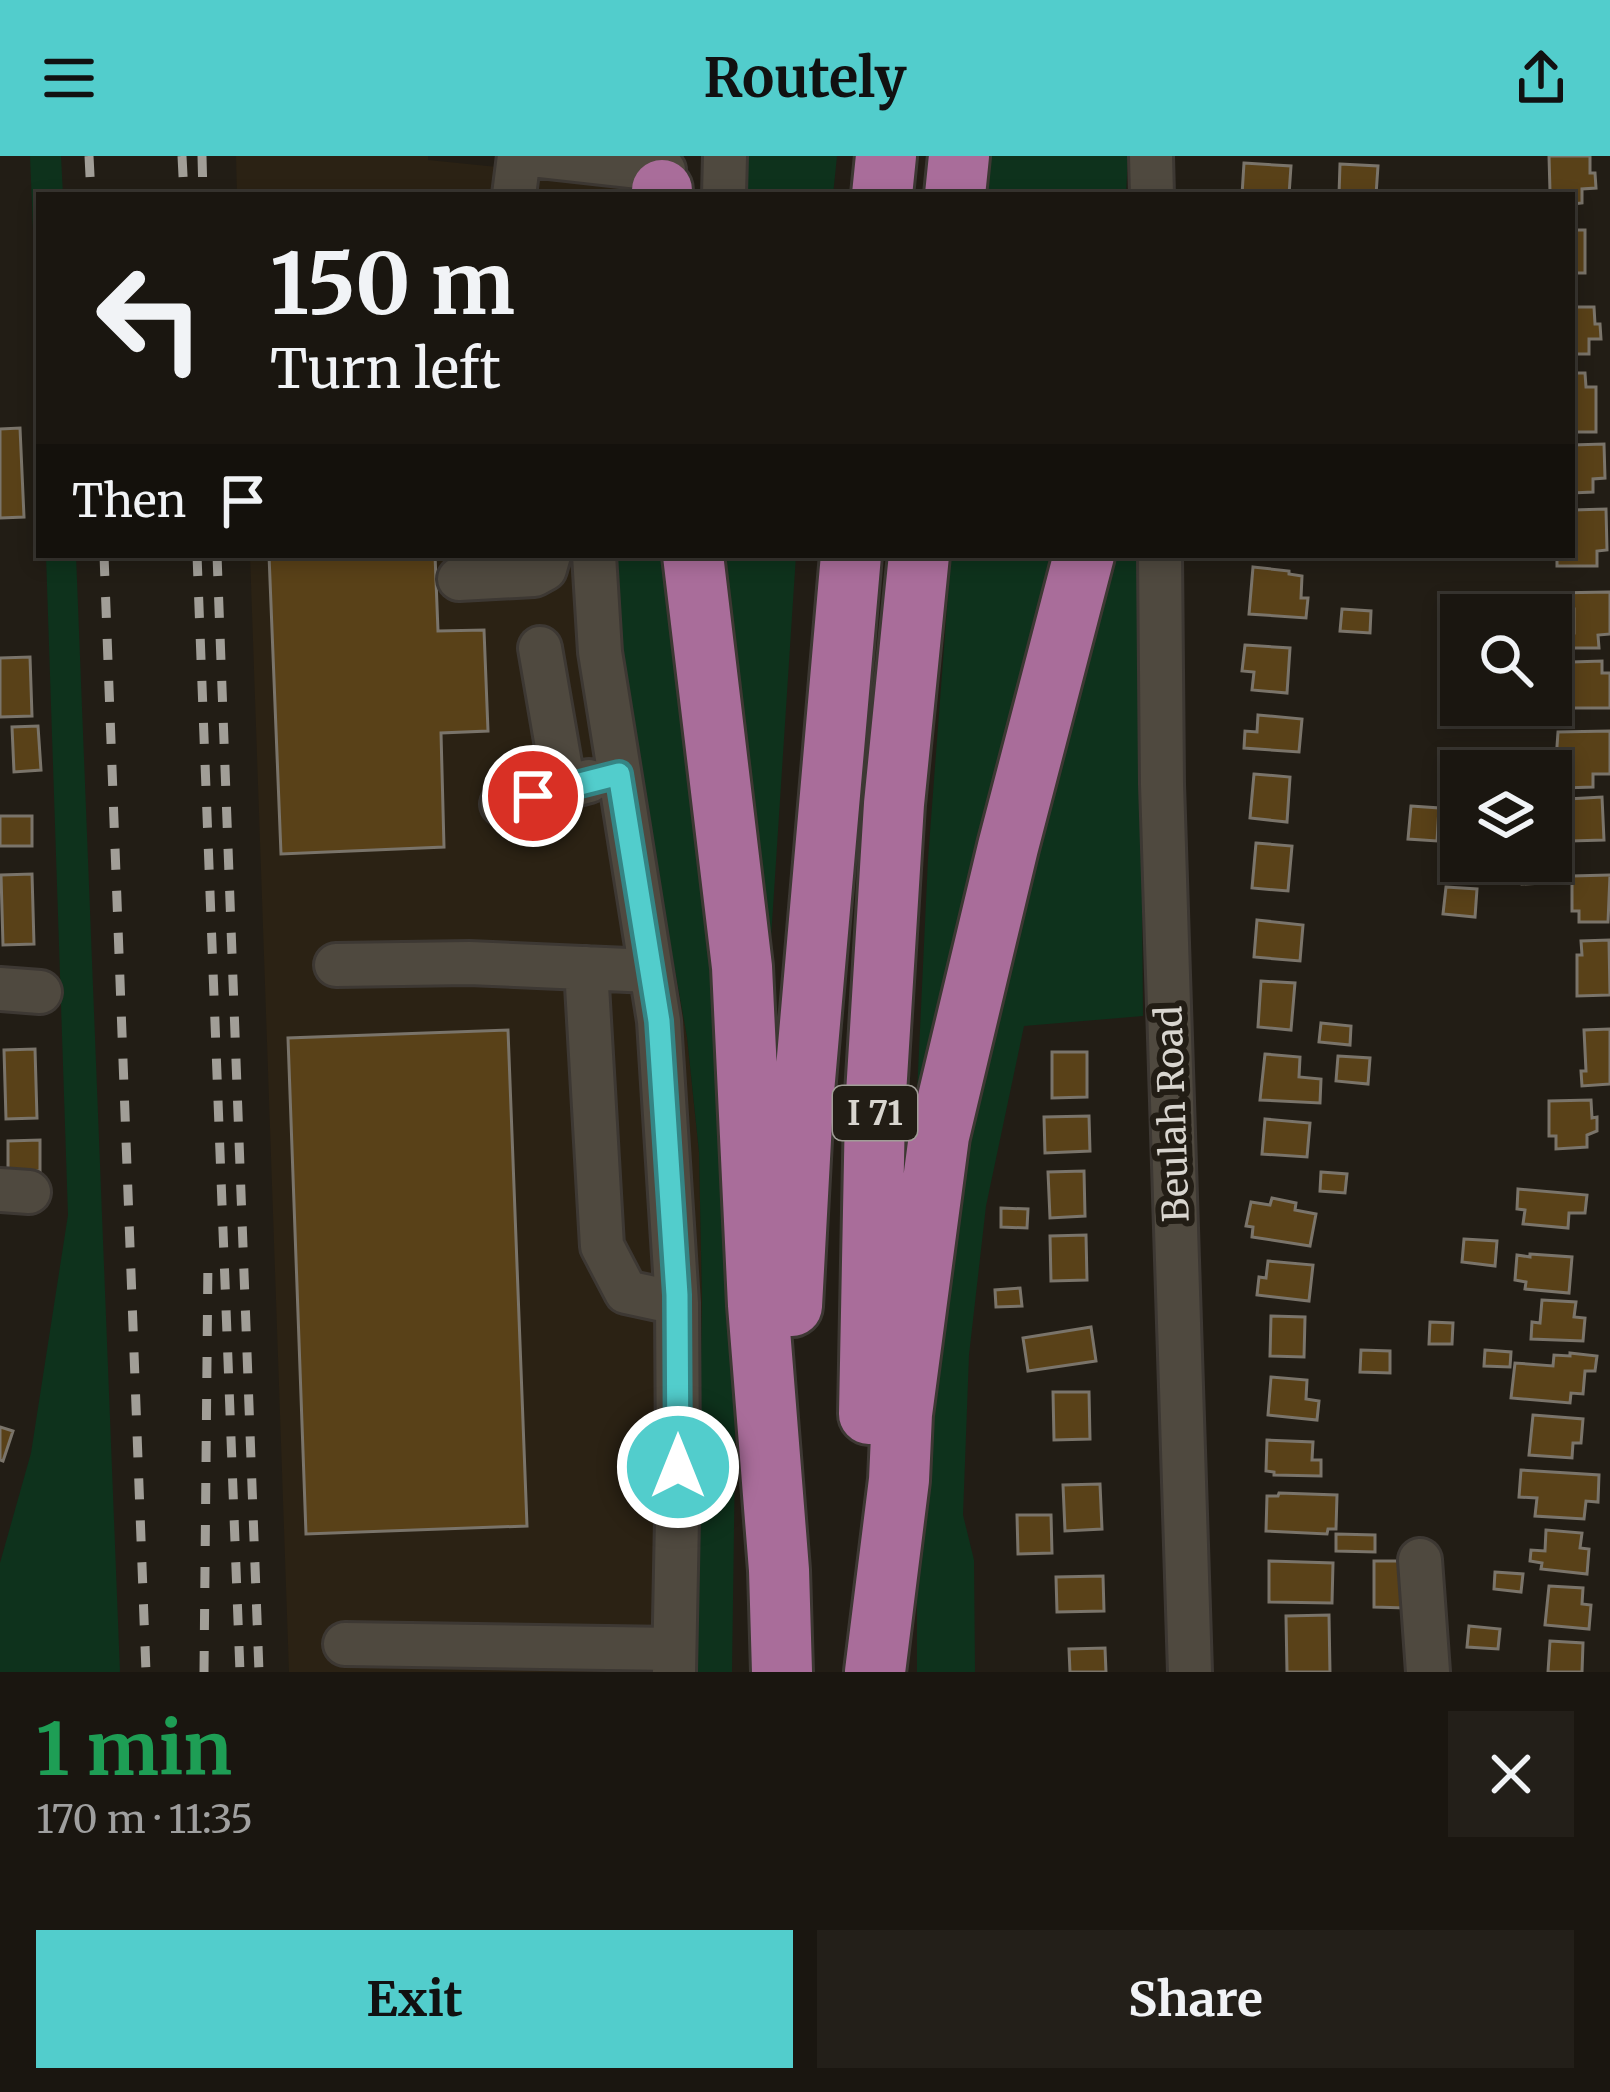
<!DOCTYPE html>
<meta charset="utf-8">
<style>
body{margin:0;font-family:Merriweather,serif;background:#231f19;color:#f1f3f6;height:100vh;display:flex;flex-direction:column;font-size:45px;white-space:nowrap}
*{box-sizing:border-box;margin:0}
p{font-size:39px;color:#9f9f9f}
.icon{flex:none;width:66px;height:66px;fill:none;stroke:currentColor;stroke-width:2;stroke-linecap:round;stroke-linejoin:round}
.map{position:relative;height:1516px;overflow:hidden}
.panel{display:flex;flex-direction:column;background:#1a1610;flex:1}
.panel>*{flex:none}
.banner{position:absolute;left:36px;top:36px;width:1539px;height:366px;border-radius:0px;box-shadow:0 6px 18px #0003,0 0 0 3px #383530;background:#1a1610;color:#f1f3f6;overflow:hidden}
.fabs{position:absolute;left:1440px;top:438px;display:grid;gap:24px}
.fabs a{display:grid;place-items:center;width:132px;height:132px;border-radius:0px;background:#1a1610;box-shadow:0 6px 18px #0003,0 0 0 3px #383530;font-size:60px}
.pin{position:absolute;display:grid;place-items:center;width:102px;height:102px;color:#fff;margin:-51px;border:6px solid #fff;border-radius:50%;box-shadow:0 3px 12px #0007}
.me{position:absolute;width:132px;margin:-66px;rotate:0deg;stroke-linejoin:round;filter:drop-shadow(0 0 9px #0008)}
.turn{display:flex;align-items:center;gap:42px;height:252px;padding:0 36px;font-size:54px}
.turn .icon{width:156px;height:156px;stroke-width:2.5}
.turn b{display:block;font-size:84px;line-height:102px}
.then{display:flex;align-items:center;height:114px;padding:0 36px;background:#0003;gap:24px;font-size:45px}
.round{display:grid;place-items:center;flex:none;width:126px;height:126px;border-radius:0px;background:#231f19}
.headline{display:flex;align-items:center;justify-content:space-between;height:204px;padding:0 36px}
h1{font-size:72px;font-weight:700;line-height:90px;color:#1e9e55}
.cta{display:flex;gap:24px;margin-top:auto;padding:24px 36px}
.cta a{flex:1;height:138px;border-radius:0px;background:#52cdcc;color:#111;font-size:48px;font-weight:700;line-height:138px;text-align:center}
.cta a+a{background:#231f19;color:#f1f3f6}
header{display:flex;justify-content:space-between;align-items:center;height:156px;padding:0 36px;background:#52cdcc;color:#111;font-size:54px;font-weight:700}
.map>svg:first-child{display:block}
.built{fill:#2b2214}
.green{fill:#0e321c}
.building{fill:#594118;stroke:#7a746a;stroke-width:3}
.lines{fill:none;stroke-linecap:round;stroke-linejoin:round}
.minor-casing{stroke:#3d3833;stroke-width:48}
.highway-casing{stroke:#3d3833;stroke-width:66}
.minor{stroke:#4f493f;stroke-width:42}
.highway{stroke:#a96d9a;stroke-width:60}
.rail{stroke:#a19e97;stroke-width:9;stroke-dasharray:21 21;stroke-linecap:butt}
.route-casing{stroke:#358585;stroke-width:30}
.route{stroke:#52cdcc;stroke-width:21}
.labels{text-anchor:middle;stroke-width:12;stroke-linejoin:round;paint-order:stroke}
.shield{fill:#221d15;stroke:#a19e97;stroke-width:3}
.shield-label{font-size:33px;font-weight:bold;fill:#d8d5cf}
.street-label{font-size:36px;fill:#d8d5cf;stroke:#221d15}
</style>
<header><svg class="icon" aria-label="menu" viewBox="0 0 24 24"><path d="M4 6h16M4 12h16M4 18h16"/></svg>Routely<svg class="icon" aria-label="share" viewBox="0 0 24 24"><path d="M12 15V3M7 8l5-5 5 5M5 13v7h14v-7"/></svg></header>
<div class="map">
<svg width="1610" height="1516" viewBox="0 0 1610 1516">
<rect width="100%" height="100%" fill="#221d15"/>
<path class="built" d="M236,0h192v4l257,26 -3,9h-445z
M250,399h365l9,134 63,348 12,115 3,148 -6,372h-407z"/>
<path class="green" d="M30,0h31l2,39h-24v182z
M744,0h93l-4,39h-88z
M991,0h137l-2,39h-140z
M46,399h30l44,1117h-120v-109l31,-110 37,-238z
M615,399h55l40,273 28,412 -6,432h-36l6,-372 -3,-148 -12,-115 -63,-348 -11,-104z
M708,399h88l-28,429z
M951,399h116l-152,581 13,-277z
M1104,399h35l4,461 -119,10 -38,180 -17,149 -6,160 11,45 1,112h-58v-112l10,-156 50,-326z"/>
<path class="building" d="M1549,0h41v17h5l1,15 -14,1v14l-10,1v-9h-18v-4h-4z
M1244,7l47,3 -2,29h-47z
M1340,8l38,2 -2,29h-37z
M1572,74h13v43h-13v12z
M1572,151h22l1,17h5l1,15h-12v15h-17z
M1572,217h13l1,14h10v45h-24z
M20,272l4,89 -24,1v-89z
M1604,288l1,34 -12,1v13l-21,1v-48z
M1606,353l1,41 -10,1v15h-40v-11h15l1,-45z
M269,399h166l3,76 46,-1 4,101 -47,2 3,114 -163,7z
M1253,411l36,4v3l13,2 -1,22h7l-2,20 -57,-4z
M1610,436v42l-12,1 1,13h-38l-1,-15h14v-24l-21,1v-17z
M1342,453l29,2 -1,22 -30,-2z
M1245,489l45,3 -3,45 -35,-3 2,-18 -12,-1z
M30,501l2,59 -32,1v-59z
M1602,505v12h8v35h-43v-34h5v-12z
M1258,559l44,4 -3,33 -55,-4 1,-17 12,1z
M38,570l3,44 -27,2 -2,-45z
M1610,575v43h-17v13l-30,1v-13h-8l3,-43z
M1254,618l36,3 -3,45 -37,-4z
M1602,641l2,43 -34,1 -2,-42z
M1411,650l28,2 -2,33 -29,-2z
M0,660h32v30h-32z
M1256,687l36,3 -4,45 -36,-3z
M1543,711l1,16 -22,1 -1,-16z
M32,718l2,70 -31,1 -2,-70z
M1610,719l-2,47h-29v-11h-7v-35z
M1446,731l31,2 -2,28 -32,-3z
M1257,764l46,5 -3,36 -46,-4z
M1609,784l1,55 -33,1v-41h5l-1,-14z
M1261,825l34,2 -4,47 -33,-3z
M1321,867l30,3 -1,19 -31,-3z
M1610,873v55l-28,2 -1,-15h5l-2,-41z
M508,874l19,496 -221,8 -18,-496z
M35,893l2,69 -31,1 -2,-69z
M1052,896h35v45l-35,1z
M1265,898l35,3 -1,20 22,2 -1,24 -60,-3z
M1338,900l32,2 -2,26 -32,-3z
M1591,944l1,18 5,-1v14l-10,4v12l-31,2v-13h-7v-35z
M1089,960l1,35 -45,2 -1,-36z
M1265,963l45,4 -3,34 -45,-3z
M40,984v31h-32v-30z
M1084,1015l1,45 -35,2 -2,-46z
M1321,1016l26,2 -2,19 -25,-2z
M1518,1033l69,6 -2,18h-16l-1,15 -45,-4 2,-14 -8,-1z
M1272,1042l24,5 -1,7 21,4 -6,32 -58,-9 1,-10 -7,-1 5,-24 19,3z
M1001,1052l27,1 -1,19 -26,-1z
M1086,1079l1,45 -36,1 -1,-45z
M1464,1083l33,2 -2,25 -33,-4z
M1530,1098l42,3 -3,36 -44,-4 1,-7 -11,-2 2,-25 13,2z
M1268,1105l45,4 -4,36 -52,-6 2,-18 7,1z
M1020,1132l2,18 -26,1 -1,-17z
M1542,1144l34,2 -2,15 11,1 -2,23 -52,-2 1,-17 8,1z
M1271,1160l34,1 -1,40 -34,-1z
M1430,1166l23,1 -1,21h-23z
M1091,1171l5,34 -68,10 -5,-33z
M1361,1194l29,1v22l-30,-1z
M1485,1194l26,2 -1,15 -26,-1z
M1570,1197l27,3 -2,15h-10l-2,23 -12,-1 -1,10 -59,-5 4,-35 38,3 1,-11 16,1z
M1271,1221l36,3 -1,19 13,2 -2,19 -49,-5z
M1053,1236h36l1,47 -36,1z
M1533,1259l50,4 -2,24h-8l-1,15 -43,-3z
M0,1271l13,4 -10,30 -3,-1z
M1267,1284l46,2 -1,18h9v16l-47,-1v-3l-8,-1z
M1521,1314l78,5 -1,27 -12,-1 -2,18 -49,-3 2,-18 -18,-1z
M1100,1328l2,45 -37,2 -2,-46z
M1279,1337l58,2 -1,34h-8l-1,5 -61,-3 1,-35h11z
M1017,1359h34l1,38 -34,1z
M1546,1374l36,3 -2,15 9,1 -2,25 -46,-5 1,-6 -12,-2 1,-11 14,1z
M1336,1378l39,1v17l-39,-1z
M1269,1405l64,2 -1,40 -63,-1z
M1374,1405h32v47l-32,-1z
M1495,1416l28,2 -2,18 -27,-3z
M1103,1420l1,35 -47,1 -1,-35z
M1549,1430l34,2 -1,16 9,1 -2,24 -44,-4z
M1329,1459l1,57h-43l-1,-56z
M1469,1470l31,3 -2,20 -31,-2z
M1550,1485l33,2 -1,29h-34z
M1105,1492l1,24h-36l-1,-23z"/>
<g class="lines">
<defs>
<path id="minor" d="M539,0l125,14
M1151,0l1,39
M514,39l5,-39
M724,39l1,-39
M594,399l6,97 59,369 18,282 1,164 -4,205
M1160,399l2,229 28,888
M459,423l75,-4 11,-6 4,-14
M540,492l24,139
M502,648l87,-23
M336,809l133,-2 182,8
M586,812l16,278 24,46 51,11
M0,833l40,3
M0,1034l29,2
M1420,1404l8,112
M345,1488l329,5"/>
<path id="highway" d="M662,34v5
M882,39l4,-39
M955,39l4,-39
M693,399l49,412 16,338 21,265 3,102
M792,1150l11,-203 48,-548
M869,1258l6,-304 19,-306 25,-249
M875,1516l24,-192 3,-66 37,-278 69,-289 76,-292"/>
</defs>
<use href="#minor" class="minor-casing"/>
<use href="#highway" class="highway-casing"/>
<use href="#minor" class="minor"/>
<use href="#highway" class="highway"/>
<path class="rail" d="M89,0l2,39
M182,0l2,39
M202,0l1,39
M104,399l42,1117
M197,399l43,1117
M217,399l42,1117
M204,1516l4,-416"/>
</g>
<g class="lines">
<defs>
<path id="route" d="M533,640l86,-22 40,247 18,274 1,172"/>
</defs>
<use href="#route" class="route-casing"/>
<use href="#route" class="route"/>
</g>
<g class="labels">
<rect class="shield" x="833" y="930" width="84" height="54" rx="9"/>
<g class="shield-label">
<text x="875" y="969">I 71</text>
</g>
<g class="street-label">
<text transform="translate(1172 958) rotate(-92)" y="13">Beulah Road</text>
</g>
</g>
</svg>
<div class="fabs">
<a><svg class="icon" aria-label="search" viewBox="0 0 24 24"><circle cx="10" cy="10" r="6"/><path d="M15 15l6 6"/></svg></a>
<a><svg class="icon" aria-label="layers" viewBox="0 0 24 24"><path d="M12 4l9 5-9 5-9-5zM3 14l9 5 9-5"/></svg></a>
</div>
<div class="pin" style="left:533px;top:640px;background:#d93025"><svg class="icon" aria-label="arrive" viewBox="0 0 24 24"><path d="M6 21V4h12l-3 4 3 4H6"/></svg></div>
<svg class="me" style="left:678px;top:1311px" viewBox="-20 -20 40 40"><circle r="17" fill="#52cdcc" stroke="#fff" stroke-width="3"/><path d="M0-11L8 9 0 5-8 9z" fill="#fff"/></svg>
<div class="banner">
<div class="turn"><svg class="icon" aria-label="left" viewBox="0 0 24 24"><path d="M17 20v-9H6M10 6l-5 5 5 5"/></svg><div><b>150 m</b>Turn left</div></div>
<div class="then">Then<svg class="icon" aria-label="arrive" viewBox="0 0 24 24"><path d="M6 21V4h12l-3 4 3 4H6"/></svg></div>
</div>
</div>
<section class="panel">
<div class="headline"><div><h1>1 min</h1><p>170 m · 11:35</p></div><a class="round"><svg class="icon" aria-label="close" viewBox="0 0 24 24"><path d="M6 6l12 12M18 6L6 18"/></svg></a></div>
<div class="cta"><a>Exit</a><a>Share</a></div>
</section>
